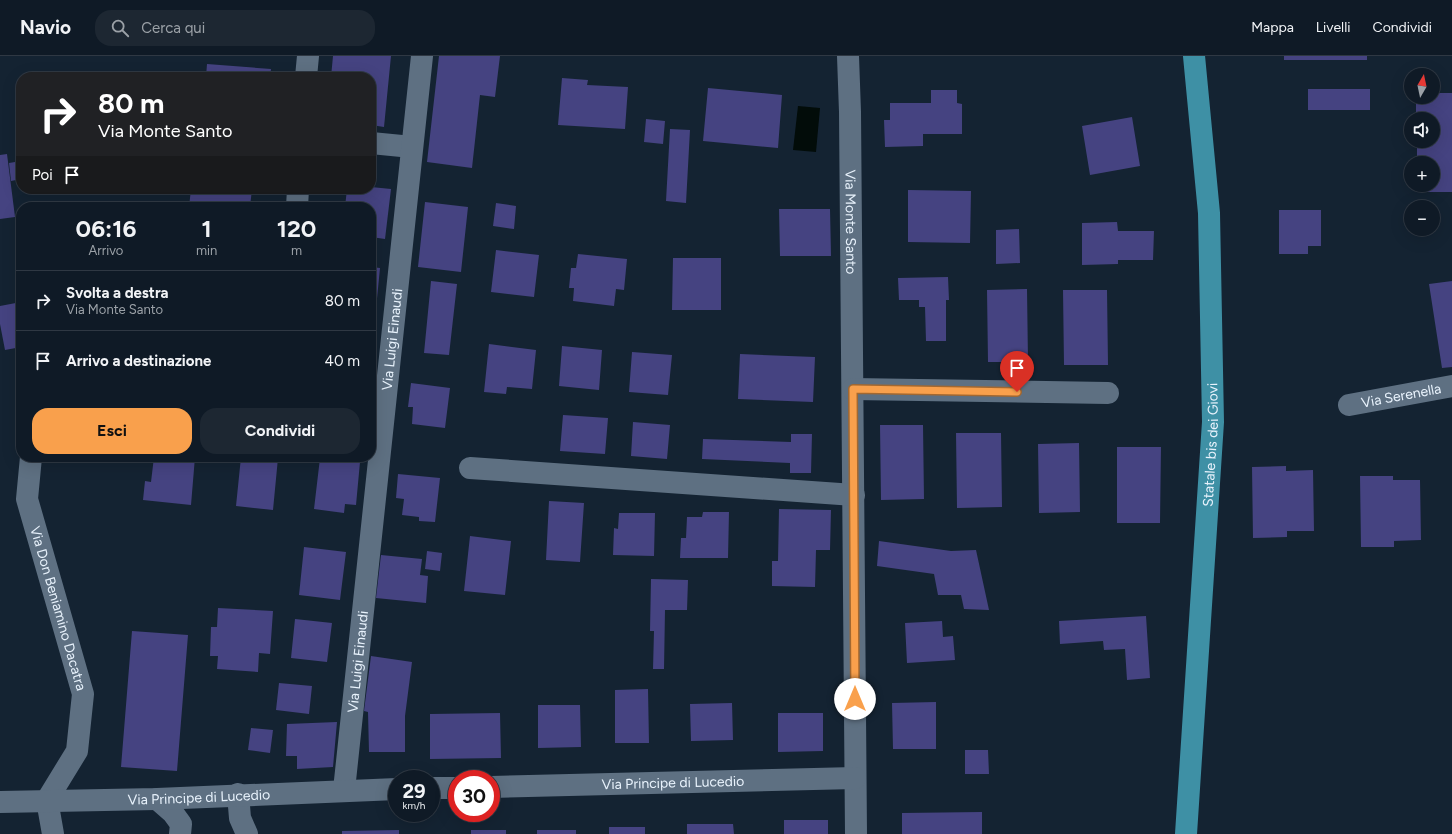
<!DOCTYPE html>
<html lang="it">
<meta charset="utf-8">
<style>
body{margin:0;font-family:Figtree,sans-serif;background:#1d2732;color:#f1f3f6;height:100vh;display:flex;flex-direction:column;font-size:15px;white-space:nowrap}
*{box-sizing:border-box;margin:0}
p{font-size:13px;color:#9ba1a7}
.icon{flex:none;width:22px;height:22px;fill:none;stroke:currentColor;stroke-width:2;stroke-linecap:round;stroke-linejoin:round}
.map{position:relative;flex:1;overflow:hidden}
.drawer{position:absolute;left:16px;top:146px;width:360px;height:260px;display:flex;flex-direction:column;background:#0f1a26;border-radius:16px;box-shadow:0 4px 16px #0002,0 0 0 1px #2f3843}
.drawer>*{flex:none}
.guide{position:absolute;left:16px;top:16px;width:360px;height:122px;border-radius:16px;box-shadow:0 4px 16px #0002,0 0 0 1px #2f3843;background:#202124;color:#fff;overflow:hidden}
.needle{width:26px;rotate:9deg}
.controls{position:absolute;left:1404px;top:12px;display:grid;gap:8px}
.controls a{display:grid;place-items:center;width:36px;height:36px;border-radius:50%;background:#0f1a26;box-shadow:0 4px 16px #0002,0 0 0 1px #2f3843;font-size:20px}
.speed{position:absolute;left:388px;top:714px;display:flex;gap:8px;font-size:20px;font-weight:700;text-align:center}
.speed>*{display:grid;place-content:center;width:52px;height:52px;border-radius:50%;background:#0f1a26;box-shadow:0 4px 16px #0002,0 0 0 1px #2f3843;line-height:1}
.speed small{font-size:10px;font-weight:400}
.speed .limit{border:6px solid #d22;background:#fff;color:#111}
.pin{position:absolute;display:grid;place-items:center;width:34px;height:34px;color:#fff;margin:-41px -17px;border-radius:50% 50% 50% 0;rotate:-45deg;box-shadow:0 0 4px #0007}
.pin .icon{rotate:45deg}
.me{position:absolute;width:44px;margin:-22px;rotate:0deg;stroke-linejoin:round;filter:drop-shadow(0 0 3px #0008)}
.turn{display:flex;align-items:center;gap:14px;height:84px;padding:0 16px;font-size:18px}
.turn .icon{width:52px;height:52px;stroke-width:2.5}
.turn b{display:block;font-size:28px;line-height:34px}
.then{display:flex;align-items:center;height:38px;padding:0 16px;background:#0003;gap:8px;font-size:15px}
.eta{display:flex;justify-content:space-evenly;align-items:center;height:68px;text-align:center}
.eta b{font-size:24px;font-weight:700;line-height:28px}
.button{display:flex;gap:8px;margin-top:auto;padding:8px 16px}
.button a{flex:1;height:46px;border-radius:16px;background:#f9a04c;color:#111;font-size:16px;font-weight:700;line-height:46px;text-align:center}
.button a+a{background:#1d2732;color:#f1f3f6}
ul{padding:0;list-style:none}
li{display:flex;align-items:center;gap:12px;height:60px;padding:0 16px;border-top:1px solid #2f3843}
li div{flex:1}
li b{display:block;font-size:15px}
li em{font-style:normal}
header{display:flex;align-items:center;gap:24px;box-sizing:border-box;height:56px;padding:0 20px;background:#0f1a26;border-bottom:1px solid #2f3843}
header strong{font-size:19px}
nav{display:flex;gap:22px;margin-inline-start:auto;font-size:14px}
.search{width:280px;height:36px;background:#1d2732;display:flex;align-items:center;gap:10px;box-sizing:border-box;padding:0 14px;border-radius:16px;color:#9ba1a7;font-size:15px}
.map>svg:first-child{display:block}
.water{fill:#020c09}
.building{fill:#454381}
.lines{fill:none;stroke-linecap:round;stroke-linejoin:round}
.street{stroke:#5e7082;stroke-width:22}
.primary{stroke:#3e90a5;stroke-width:22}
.route-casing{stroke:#a26831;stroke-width:10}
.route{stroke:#f9a04c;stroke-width:7}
.labels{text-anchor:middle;stroke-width:3;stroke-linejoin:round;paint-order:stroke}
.street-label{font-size:14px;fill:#e8f2fc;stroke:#0a1a28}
</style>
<header>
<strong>Navio</strong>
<div class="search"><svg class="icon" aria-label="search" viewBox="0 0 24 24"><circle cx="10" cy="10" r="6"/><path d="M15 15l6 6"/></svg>Cerca qui</div>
<nav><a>Mappa</a><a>Livelli</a><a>Condividi</a></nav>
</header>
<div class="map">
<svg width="1452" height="778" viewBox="0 0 1452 778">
<rect width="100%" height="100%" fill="#142332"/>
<path class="water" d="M798,50l22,2 -4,44 -23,-2z"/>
<path class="building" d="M333,0h58l-7,71 -13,-2v-48h-40z
M439,0h61l-5,41 -15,-2 -8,73 -45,-6z
M1284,0h83v4h-83z
M207,8l64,5 -1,8h-64z
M562,22l26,2 -1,5 41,2 -3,42 -67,-4z
M708,32l74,7 -4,53 -75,-7z
M1308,33h62v21h-62z
M931,34h26v13l5,1v30h-39v12l-38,1 -1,-27h6v-17h41z
M1433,37h19v99h-35v-7h16v-22h-16v-22h16v-22h-17v-22h17z
M1132,61l8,49 -50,9 -8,-49z
M646,63l19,2 -2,23 -19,-2z
M670,73l20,1 -4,73 -20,-2z
M7,98l8,63 -15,2v-64z
M21,105v18l-10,2 -2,-18z
M371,131l20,2 -6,50 -14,-2v-30h-26l2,-18h24z
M191,133h61l-2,18h-61z
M908,134l63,1 -1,52 -62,-1z
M425,146l43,5 -7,65 -43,-5z
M496,147l20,3 -2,23 -21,-3z
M779,153h51l1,47h-51z
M1279,154h42v36h-13v8h-29z
M1117,166l1,9h36l-1,29h-35v4l-36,1v-42z
M1019,173l1,34 -24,1v-34z
M496,194l43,5 -5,42 -43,-5z
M578,198l49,5 -3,31 -8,-1 -2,17 -41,-5 1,-13h-5l2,-20h5z
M673,202h48v52h-49z
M371,211l9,1 -7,71h-2z
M948,221l1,23h-3v41h-20l-1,-34h-6v-7h-20l-1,-22z
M431,225l26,3 -8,71 -25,-2z
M1452,225v86l-10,1 -13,-84z
M1027,233l1,73h-40l-1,-72z
M1063,234h44l1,75h-44z
M21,246v45l-16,3 -5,-26v-18z
M489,288l47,6 -4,39 -25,-2 -1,7 -22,-2z
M562,290l40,4 -3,40 -40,-4z
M632,296l40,3 -4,40 -39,-3z
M740,298l75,3 -2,45 -75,-3z
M411,327l39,5 -5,40 -33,-4 1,-17h-5z
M563,359l45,3 -3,36 -45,-3z
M633,366l37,3 -3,34 -36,-3z
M880,369h43l1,74 -43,1z
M956,377h45l1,74 -45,1z
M791,378h21l-1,39h-21v-10l-88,-4 1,-20 88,3z
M1079,387l1,69 -41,1 -1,-69z
M1117,391h44l-1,76h-43z
M154,401h41l-4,48 -48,-5 2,-19 6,1z
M241,401l37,1 -5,52 -37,-4z
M320,402l40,4 -4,43 -11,-1 -1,9 -30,-4z
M1286,410v5l27,-1 1,61h-27v6l-34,1 -1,-71z
M398,418l42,4 -5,44 -16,-1v-4l-17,-2 2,-16 -8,-1z
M1360,420h33v4h27l1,60 -27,1v6h-33z
M549,445l35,2 -4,59 -34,-2z
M779,453l52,1 -1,40h-14l-1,37 -43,-1v-25h6z
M703,456h26l-1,46h-48l1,-20h5l1,-21h15z
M619,457h36l-1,43 -41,-1 1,-27 4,1z
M470,480l41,5 -6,54 -41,-4z
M879,485l72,10 25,-1 13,60 -25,-1 -3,-14h-23l-4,-21 -57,-8z
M304,491l42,5 -6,48 -41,-5z
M427,495l15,2 -2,18 -15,-2z
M381,499l41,4 -2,16 8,1 -2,27 -50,-5z
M651,523l37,1 -1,30h-22l-1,59h-11l1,-38h-4z
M218,552l55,3 -3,43 -11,-1 -1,19 -41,-3 1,-13h-8l1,-29h6z
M1146,560l4,62 -23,2 -2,-31 -21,1 -1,-9 -43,3 -1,-23z
M295,563l37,4 -5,39 -36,-4z
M942,565l1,16 10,-1 2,24 -48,3 -2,-40z
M132,575l56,4 -11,136 -56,-4z
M371,600l41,6 -7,54v36h-36l-1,-40 -4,-1z
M279,627l33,3 -3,28 -33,-4z
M648,633l1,54h-34v-53z
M936,646v47h-43l-1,-46z
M732,647l1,37 -42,1 -1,-37z
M538,649h42l1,42 -43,1z
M500,657l1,45 -71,1v-45z
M778,657h45v38l-45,1z
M337,666l-4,45 -36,2v-13h-11l1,-32z
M251,672l22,2 -3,23 -22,-3z
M965,694h23l1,24h-24z
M982,756v22h-80v-21z
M784,764h44v14h-44z
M687,768h46l1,10h-47z
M609,771h36v7h-36z
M399,774v4h-57v-3z
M471,774h35v4h-35z
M537,774h39v4h-39z"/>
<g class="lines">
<g class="street">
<path id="s1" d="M848,0l2,56 6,722"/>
<path d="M306,21l2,-21"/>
<path d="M371,87l41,4"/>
<path d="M297,151l1,-18"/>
<path d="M853,333l255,4"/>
<path id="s2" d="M1349,349l103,-19"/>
<path id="s3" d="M31,401l-4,42 56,195 -6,57 -30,49"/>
<path d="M470,412l384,27"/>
<path id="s4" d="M491,731l364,-9"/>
<path d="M431,732h26"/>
<path id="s5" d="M344,734l78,-734"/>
<path d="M238,738l2,24 7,16"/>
<path d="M157,743l16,14 8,11 -1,10"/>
<path d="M47,744l6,34"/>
<path id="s6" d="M0,746l157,-3 240,-10"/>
</g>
<path class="primary" id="s7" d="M1186,778l27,-412 -4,-209 -15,-157"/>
</g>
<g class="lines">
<defs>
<path id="route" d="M855,643l-2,-310 164,3"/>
</defs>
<use href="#route" class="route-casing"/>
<use href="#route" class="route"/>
</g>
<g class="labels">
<g class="street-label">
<text dy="5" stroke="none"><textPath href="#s1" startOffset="166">Via Monte Santo</textPath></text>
<text dy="5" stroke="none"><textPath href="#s5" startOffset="453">Via Luigi Einaudi</textPath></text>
<text dy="5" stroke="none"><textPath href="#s2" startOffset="53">Via Serenella</textPath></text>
<text dy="5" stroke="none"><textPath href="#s7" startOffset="390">Statale bis dei Giovi</textPath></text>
<text dy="5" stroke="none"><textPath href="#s3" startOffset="156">Via Don Beniamino Dacatra</textPath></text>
<text dy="5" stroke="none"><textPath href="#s5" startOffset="129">Via Luigi Einaudi</textPath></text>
<text dy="5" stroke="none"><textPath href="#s4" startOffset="182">Via Principe di Lucedio</textPath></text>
<text dy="5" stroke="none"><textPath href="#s6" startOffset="199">Via Principe di Lucedio</textPath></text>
</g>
</g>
</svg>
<div class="controls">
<a><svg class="needle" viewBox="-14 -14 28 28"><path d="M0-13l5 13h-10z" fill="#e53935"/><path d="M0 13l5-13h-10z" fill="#9ba1a7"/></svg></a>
<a><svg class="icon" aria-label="sound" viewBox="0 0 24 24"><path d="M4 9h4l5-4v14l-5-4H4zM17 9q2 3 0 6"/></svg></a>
<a>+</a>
<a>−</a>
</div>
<div class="speed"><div>29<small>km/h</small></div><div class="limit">30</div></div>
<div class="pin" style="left:1017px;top:336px;background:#d93025"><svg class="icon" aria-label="arrive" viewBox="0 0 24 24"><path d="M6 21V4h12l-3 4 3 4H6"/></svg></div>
<svg class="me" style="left:855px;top:643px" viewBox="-20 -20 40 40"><circle r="19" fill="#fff"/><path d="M0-13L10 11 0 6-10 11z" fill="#f9a04c"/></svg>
<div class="guide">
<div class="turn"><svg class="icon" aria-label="right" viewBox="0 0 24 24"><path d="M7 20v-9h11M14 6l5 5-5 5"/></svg><div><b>80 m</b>Via Monte Santo</div></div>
<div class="then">Poi<svg class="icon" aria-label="arrive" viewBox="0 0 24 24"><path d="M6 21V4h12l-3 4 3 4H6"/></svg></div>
</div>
<section class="drawer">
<div class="eta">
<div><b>06:16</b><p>Arrivo</p></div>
<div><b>1</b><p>min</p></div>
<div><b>120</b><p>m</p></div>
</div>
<ul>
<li><svg class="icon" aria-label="right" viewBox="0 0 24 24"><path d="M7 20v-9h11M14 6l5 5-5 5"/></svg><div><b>Svolta a destra</b><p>Via Monte Santo</p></div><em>80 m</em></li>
<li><svg class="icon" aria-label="arrive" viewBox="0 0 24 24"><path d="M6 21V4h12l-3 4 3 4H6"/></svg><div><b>Arrivo a destinazione</b></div><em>40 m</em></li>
</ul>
<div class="button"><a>Esci</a><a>Condividi</a></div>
</section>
</div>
